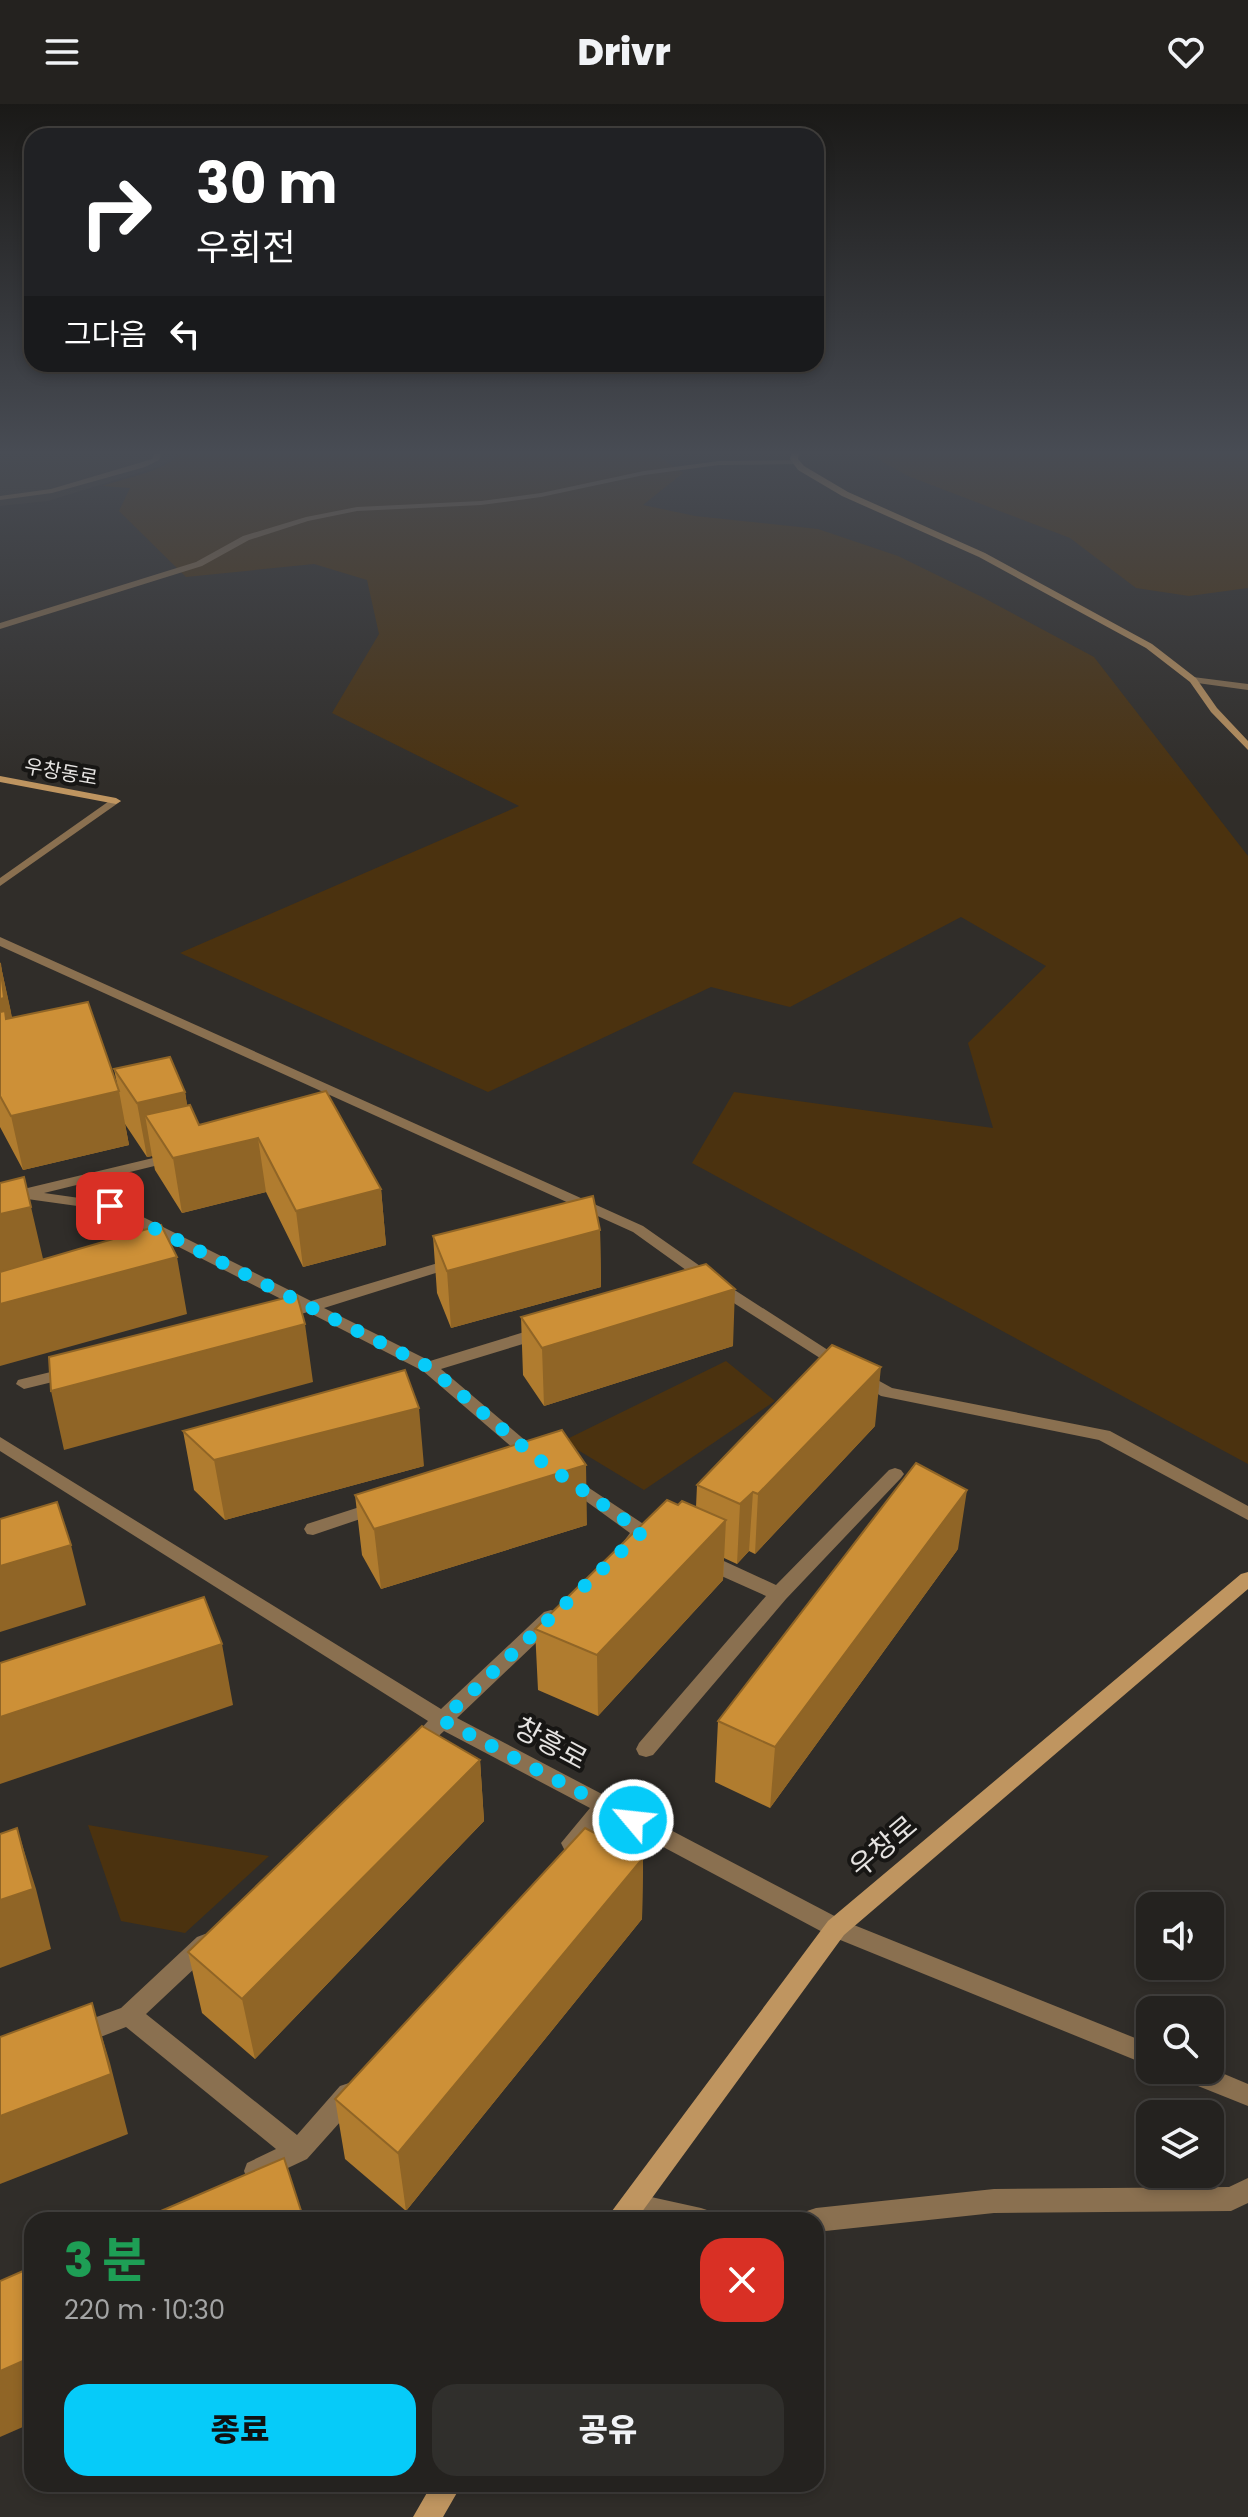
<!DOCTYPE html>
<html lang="ko">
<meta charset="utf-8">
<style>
body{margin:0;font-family:Poppins,"Noto Sans KR",sans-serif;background:#302f2c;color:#f1f3f6;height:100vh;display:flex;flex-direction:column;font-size:30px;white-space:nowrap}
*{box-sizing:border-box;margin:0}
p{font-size:26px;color:#a3a4a4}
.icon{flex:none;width:44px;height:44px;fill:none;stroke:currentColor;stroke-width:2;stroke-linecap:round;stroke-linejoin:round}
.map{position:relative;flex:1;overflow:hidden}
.sheet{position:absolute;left:24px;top:2108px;width:800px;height:280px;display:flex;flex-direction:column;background:#24221f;border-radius:24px;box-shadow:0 4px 12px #0003,0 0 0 2px #413f3d}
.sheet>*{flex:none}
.hud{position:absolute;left:24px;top:24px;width:800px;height:244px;border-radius:24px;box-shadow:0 4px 12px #0003,0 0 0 2px #413f3d;background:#202124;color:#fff;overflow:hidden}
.fabs{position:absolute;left:1136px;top:1788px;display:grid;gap:16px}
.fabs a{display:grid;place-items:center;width:88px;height:88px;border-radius:16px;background:#24221f;box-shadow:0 4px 12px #0003,0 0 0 2px #413f3d;font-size:40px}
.pin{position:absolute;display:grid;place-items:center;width:68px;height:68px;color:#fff;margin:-34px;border-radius:16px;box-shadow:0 4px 12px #0006}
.me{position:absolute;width:88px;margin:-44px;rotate:298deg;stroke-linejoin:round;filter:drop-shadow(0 0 6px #0008)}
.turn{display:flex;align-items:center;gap:28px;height:168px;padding:0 40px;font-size:36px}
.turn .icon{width:104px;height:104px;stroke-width:2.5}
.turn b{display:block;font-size:56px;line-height:68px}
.then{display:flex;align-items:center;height:76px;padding:0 40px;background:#0003;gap:16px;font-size:30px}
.round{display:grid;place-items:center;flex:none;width:84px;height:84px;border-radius:24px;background:#302f2c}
.overview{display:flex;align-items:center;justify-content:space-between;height:136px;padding:0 40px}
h1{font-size:48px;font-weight:800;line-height:60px;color:#1e9e55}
.action{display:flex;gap:16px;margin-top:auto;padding:16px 40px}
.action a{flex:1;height:92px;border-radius:24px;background:#06cbf9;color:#111;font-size:32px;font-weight:800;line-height:92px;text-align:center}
.action a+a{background:#302f2c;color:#f1f3f6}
header{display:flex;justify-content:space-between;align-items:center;height:104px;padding:0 40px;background:#24221f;font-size:36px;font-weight:800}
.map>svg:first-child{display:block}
.built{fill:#3d372e}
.green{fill:#4b320f}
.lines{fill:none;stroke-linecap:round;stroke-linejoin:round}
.service{fill:#8a7050;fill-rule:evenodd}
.minor{fill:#8a7050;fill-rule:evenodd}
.secondary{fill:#bf9560;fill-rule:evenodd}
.wall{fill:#b07c2f}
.shaded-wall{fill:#906526}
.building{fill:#cd9037;stroke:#906526;stroke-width:2}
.route{stroke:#06cbf9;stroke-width:14;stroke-dasharray:0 25.2}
.labels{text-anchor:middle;stroke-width:8;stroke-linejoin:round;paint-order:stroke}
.far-street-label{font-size:20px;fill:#e5e3e1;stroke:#171614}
.near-street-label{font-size:28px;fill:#e5e3e1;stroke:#171614}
</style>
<header><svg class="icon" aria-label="menu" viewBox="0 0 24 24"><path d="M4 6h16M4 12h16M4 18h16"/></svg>Drivr<svg class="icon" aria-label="heart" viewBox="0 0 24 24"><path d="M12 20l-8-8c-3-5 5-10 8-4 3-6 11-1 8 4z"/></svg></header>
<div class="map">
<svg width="1248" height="2413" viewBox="0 0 1248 2413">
<rect width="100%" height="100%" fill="#302d29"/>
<path class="built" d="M0,345h178l-5,10 -15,8 -110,34 -48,5z"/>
<path class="green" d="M182,345h466l35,24 -40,32 52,11 123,13 80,27 84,41 112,60 154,199v608l-556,-301 42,-71 259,36 -25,-85 78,-77 -85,-49 -171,90 -79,-20 -223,105 -308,-139 339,-147 -187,-93 47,-79 -12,-54 -53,-16 -128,13 -67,-66 11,-23 -28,-2c22,-8 72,-16 80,-37z
M860,345h388v139l-59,8 -53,-8 -66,-50 -162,-62z
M726,1257l49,40 -131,89 -81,-49z
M88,1721l181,31 -84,77 -64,-12z"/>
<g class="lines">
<path class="service" d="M156,345h7l-4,11 -14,7 -93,26 -52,7v-4l51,-7 88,-26 13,-4z
M797,356l3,4 -81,1 -75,10 -103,22 -60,8 -124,6 -49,10 -59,19 -47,26 -202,63v-6l196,-61 47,-26 63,-19 51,-10 124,-6 60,-8 103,-22 75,-10z
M0,833l643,289 87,61 118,76 -2,4h-12l-116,-74 -85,-61 -633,-286z
M863,1268l29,16 218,43 138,75v14l-149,-80 -218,-44 -24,-15 -2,-4 2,-4z"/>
<path class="minor" d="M1193,573l55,7v6l-58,-8v-4z
M112,695l9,2 -121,85v-8z
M174,1049l5,1 2,3 -2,3 -135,33 71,10 196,98 137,-41h10l3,3 -3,3 -134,42 106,53 104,-32h12l2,4 -2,4 -105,32 99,84 3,4 -3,4h-12l-105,-90 -115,-59 -25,7 -6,-2 -2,-3 2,-3 18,-5 -189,-96 -86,-12 -7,-4 2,-3z
M71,1263l6,1 2,4 -2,4 -53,13 -8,-5 2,-4z
M0,1333l441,272 103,-97 7,-2 7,2 3,5 -3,5 -101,96 387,203 306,123v22l-322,-131 -221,-118c-11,13 -24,39 -43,32l-3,-6 29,-35 -146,-77c-10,9 -19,24 -34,19l-3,-6 21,-23 -428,-270z
M895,1364l6,2 3,4 -3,4 -115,121 -133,156 -7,2 -7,-2 -3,-6 3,-6 127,-147 -67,-30 -2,-5 2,-5h14l63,29 113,-115z
M571,1372l77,51 3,5 -11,14h-14l-2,-5 6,-8 -65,-47 -3,-4 3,-4z
M375,1398l6,2 3,4 -3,4 -68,23 -6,-1 -3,-5 3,-5z
M205,1830l8,3 3,7 -3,7 -67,63 151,121 43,-49 9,-3 9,3 3,8 -3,8 -51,57 -51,24 -9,-4 -3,-8 3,-8 29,-14 -150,-122 -46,18 -8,-3 -4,-8 4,-8 49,-18 76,-71z
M1210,1964l38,16v22l-70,-28 -4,-8z
M1248,2074v25l-17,8 -237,2 -178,19v-12h-13l4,-9 9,-3 178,-19 235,-2z
M633,2089l68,15 9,3 4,9c-29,0 -63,5 -90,-6l-4,-9 4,-9z"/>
<path class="secondary" d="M793,345h7l-2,10 6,7 44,26 137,61 167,91 44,34 21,30 31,33v9l-37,-38 -21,-30 -44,-34 -167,-91 -137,-61 -44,-26 -8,-11z
M0,672l116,22 5,3 -5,3 -116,-22z
M1248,1468v17l-404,346 -208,285h-28l4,-9 216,-290 413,-347z
M432,2380h30l-19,33h-30z"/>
</g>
<path class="wall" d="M0,858l12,56 106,71 -4,-20 71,23 2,14 12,19 127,-34 55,98 5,56 -83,22 -37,-75 -84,21 -27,-43 -3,-14 -5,1 -22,-33 4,21 -106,25 -23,-43z
M600,1126l1,57 -150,41 -14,-35 -4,-57z
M521,1213l212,29 -189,60 -21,-31z
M875,1322l-120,128 -6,-3 -12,13 -13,-6 -1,22 -125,136 -60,-26 -3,-61 143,-124 18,2 1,-22z
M183,1327l241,35 -199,54 -31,-30z
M355,1391l232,30 -206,64 -19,-34z
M958,1445l-188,259 -55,-26 3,-61z
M480,1656l4,61 -229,238 -53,-46 -14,-61z
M643,1754l-1,61 -236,292 -61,-52 -10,-60z"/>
<path class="shaded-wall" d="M0,858l11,50 4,37 -15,5z
M119,987l10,54 -106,25 -12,-54z
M185,988l9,54 -49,-31 7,41 -5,1 -10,-54z
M258,1034l8,54 -84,21 -9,-55z
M381,1085l5,56 -83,22 -7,-56z
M31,1103l13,56 -44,10v-59z
M600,1126l1,57 -150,41 -4,-57z
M177,1153l10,57 -187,52v-62z
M735,1185l-2,57 -189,60 -2,-58z
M305,1220l8,58 -249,68 -13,-59z
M881,1263l-6,59 -120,128 3,-60z
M419,1304l5,58 -199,54 -11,-60z
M586,1361l1,60 -206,64 -7,-60z
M967,1386l-9,59 -188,259 5,-61z
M753,1388l-4,59 -12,13 3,-60z
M726,1416l-3,60 -125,136 -1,-61z
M71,1441l15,60 -86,27v-66z
M222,1540l11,61 -233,79v-67z
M480,1656l4,61 -229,238 -13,-60z
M17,1724l19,61 15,60 -51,19v-68z
M643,1754l-1,61 -236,292 -8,-58z
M92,1899l18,60 18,71 -128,50v-68z
M32,2253v66l-32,14v-66z"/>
<path class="building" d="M0,859l4,35 -4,1z
M88,898l31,89 -108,25 -11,-20v-84l5,-1 1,8z
M170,953l15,35 -48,11 -23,-34z
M326,987l55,98 -85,22 -38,-73 -85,20 -28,-43 45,-10 9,20z
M24,1073l7,30 -31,7v-31z
M593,1092l7,34 -153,41 -14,-35z
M161,1121l16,32 -177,47v-32z
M706,1160l29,25 -193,59 -21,-31z
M297,1191l8,29 -254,67 -2,-34z
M832,1241l49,22 -123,127 -5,-2 -13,12 -43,-19z
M405,1266l14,38 -205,52 -31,-29z
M562,1326l24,35 -212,64 -19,-34z
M916,1359l51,27 -192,257 -57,-26z
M667,1396l11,5 4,-4 44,19 -129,135 -62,-26z
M57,1398l14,43 -71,21v-47z
M204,1493l18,47 -222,73v-54z
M422,1622l58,34 -238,239 -54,-47z
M17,1724l16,61 -33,11v-66z
M585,1724l58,30 -245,295 -63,-54z
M92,1899l19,71 -111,42v-79z
M284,2054l20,62h-164z
M32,2163v90l-32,14v-90z"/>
<linearGradient id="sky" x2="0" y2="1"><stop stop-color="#1a1917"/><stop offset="0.51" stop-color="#484c54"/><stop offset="1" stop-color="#484c54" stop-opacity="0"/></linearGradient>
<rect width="1248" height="683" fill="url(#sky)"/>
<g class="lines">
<path class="route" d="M110,1102l319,161 106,90 107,75 -200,188 191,100"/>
</g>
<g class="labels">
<g class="far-street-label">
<text transform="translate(61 668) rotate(10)" y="7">우창동로</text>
</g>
<g class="near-street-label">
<text transform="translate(551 1639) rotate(28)" y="10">창흥로</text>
<text transform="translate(883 1742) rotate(-40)" y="10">우창로</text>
</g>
</g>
</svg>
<div class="fabs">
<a><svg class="icon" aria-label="sound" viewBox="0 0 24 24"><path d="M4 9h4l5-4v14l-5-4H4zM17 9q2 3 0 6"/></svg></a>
<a><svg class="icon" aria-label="search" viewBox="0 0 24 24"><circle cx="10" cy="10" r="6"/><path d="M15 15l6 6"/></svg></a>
<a><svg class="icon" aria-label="layers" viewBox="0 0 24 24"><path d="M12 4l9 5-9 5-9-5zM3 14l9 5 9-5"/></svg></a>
</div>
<div class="pin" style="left:110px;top:1102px;background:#d93025"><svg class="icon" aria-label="arrive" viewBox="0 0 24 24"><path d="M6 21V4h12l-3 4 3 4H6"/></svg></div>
<svg class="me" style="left:633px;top:1716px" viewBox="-20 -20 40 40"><circle r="17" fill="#06cbf9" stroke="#fff" stroke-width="3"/><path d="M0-11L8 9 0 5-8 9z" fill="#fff"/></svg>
<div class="hud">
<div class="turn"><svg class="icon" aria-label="right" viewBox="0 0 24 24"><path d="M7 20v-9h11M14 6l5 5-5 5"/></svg><div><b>30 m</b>우회전</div></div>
<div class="then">그다음<svg class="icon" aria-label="left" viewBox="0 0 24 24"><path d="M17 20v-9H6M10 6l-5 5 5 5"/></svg></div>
</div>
<section class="sheet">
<div class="overview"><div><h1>3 분</h1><p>220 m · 10:30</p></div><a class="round" style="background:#d93025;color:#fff"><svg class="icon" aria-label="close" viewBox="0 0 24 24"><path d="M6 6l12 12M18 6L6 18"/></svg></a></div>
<div class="action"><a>종료</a><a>공유</a></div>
</section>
</div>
